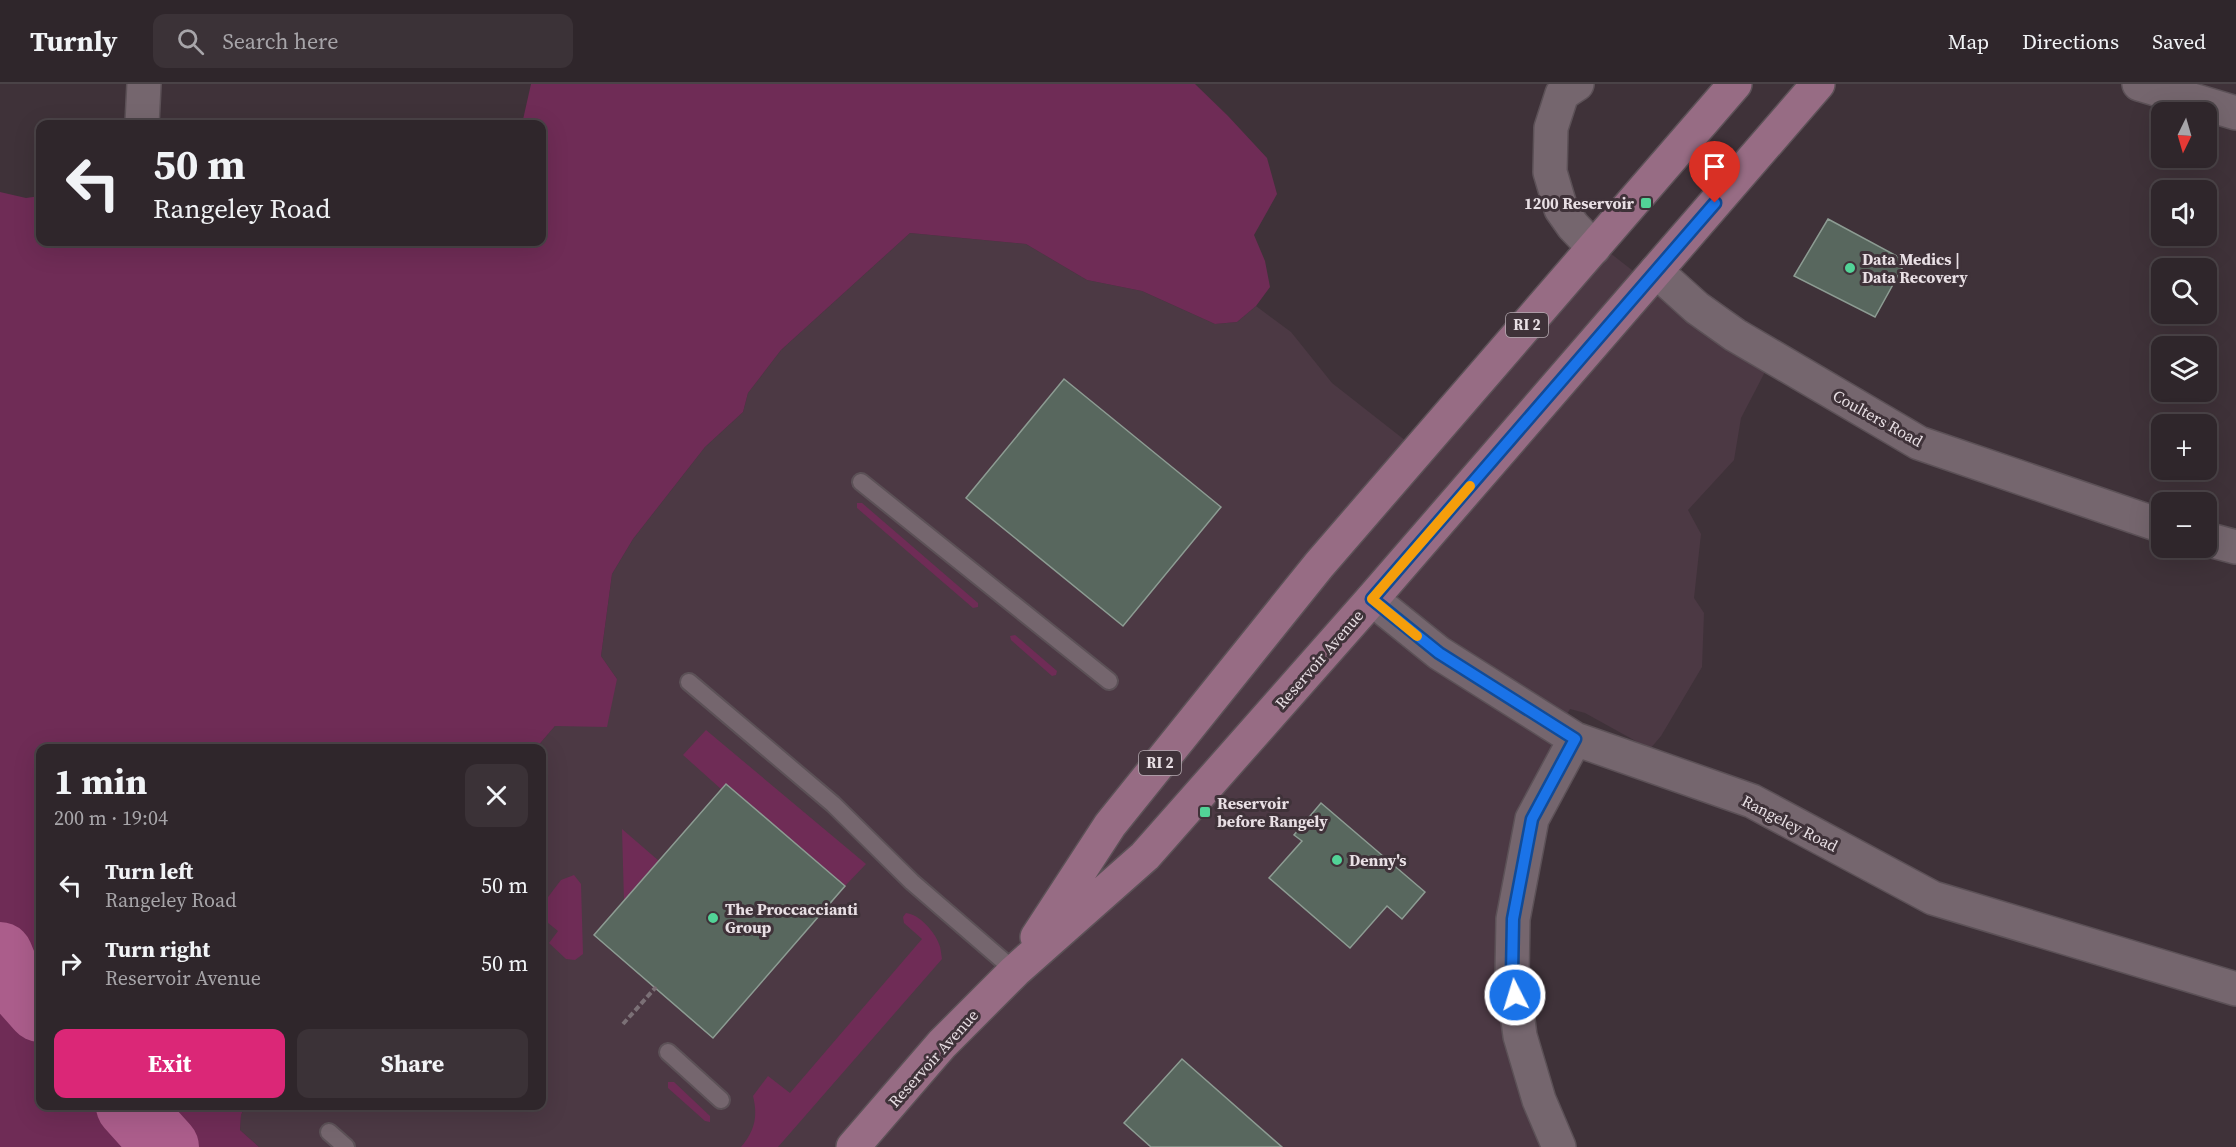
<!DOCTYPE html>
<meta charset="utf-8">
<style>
body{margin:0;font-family:"Source Serif 4",serif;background:#3b3237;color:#f1f3f6;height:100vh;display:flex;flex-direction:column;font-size:22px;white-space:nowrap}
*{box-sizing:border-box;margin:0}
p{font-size:20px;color:#a7a5a9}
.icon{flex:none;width:33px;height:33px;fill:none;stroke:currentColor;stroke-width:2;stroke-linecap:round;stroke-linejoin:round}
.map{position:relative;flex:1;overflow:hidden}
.details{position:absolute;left:36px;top:660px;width:510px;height:366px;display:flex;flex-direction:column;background:#2f262b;border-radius:12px;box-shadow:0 6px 24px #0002,0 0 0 2px #4a4347}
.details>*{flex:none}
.top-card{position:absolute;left:36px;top:36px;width:510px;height:126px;border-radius:12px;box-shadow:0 6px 24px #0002,0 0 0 2px #4a4347;background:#2f262b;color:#f1f3f6;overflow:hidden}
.needle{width:39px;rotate:185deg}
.fabs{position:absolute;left:2151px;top:18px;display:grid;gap:12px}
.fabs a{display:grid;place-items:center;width:66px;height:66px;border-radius:12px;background:#2f262b;box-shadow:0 6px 24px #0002,0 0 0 2px #4a4347;font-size:30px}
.pin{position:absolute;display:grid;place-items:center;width:51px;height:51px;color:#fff;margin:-62px -26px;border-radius:50% 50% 50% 0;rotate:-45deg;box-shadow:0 0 6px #0007}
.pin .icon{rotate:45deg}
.me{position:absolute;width:66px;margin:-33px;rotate:355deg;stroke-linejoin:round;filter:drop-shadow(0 0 4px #0008)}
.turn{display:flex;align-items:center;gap:21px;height:126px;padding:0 18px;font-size:27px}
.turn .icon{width:78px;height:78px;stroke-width:2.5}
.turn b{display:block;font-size:42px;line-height:51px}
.round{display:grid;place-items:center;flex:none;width:63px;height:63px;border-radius:12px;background:#3b3237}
.overview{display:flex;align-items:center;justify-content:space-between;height:102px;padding:0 18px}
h1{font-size:36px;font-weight:700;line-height:45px}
.button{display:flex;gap:12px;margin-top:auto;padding:12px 18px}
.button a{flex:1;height:69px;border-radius:12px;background:#db2777;color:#fff;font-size:24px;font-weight:700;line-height:69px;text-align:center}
.button a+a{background:#3b3237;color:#f1f3f6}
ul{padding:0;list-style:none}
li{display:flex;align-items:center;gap:18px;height:78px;padding:0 18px}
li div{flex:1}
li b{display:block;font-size:22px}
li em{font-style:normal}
header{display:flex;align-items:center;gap:36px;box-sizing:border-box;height:84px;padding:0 30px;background:#2f262b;border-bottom:2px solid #4a4347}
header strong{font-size:28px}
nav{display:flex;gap:33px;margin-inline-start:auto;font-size:21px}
.search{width:420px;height:54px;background:#3b3237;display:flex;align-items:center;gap:15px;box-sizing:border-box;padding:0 21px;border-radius:12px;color:#a7a5a9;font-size:22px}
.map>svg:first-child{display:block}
.built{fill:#4c3944}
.green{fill:#6f2c56}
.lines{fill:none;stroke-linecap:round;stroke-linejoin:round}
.river{stroke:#ab5d8b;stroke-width:66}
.building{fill:#58675e;stroke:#8d9c93;stroke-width:1.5}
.lane-casing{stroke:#5c5157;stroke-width:20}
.street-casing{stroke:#5c5157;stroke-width:36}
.primary-casing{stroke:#5c5157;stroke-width:36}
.path{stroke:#7b7076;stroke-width:4;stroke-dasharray:6 3;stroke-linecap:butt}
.lane{stroke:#75666e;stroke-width:16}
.street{stroke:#75666e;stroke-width:33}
.primary{stroke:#976c84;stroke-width:33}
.route-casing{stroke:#114b97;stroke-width:15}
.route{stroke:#1a73e8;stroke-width:10}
.slow{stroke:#f59e0b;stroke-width:10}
.poi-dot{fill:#52d397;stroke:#3f3239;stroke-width:2}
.labels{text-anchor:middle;stroke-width:6;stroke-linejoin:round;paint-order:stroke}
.shield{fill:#3f3239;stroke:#b5abb1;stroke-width:1.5}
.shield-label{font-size:15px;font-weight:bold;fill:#e8dfe4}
.poi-label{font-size:16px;font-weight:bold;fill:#e8dfe4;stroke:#3f3239;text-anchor:start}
.street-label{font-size:16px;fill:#e8dfe4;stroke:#3f3239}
</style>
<header>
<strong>Turnly</strong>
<div class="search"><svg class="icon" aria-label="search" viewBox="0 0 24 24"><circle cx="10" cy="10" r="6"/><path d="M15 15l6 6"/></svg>Search here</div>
<nav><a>Map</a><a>Directions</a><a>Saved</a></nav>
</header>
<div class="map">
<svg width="2236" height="1063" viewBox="0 0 2236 1063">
<rect width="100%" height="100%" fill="#3f3239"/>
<path class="built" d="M910,149l116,11 61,36 55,11 73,33 22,-2 19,-16 35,26 41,51 88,69 185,-203 32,25 142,71 -38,73 -7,42 -46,50 13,24 -7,64 10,15 -2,54 -41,69 -11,13 -65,-36 -15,-4 -7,12 -50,201 42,225h-1296l-19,-17 1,-15 4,-9h297v-358h-6l19,-22 62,-47 -16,-23 11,-82 21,-35 72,-92 38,-35 5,-19 33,-43z"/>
<path class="green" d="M531,0h664l33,32 39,42 10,36 -23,41 11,26 5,26 -14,19 -19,16 -22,2 -73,-33 -55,-11 -61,-36 -116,-11 -129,117 -33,43 -5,19 -38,35 -72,92 -21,35 -11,82 16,23 -10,48 -52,-1 -19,22h-496v358h205l-4,9 -1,15 19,17h-259v-955l26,6 14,-2v46h502v-118h-20z
M857,419h5l116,100v4l-5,1 -116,-100z
M1015,551l42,36 -1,4 -4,1 -41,-36 -1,-4z
M706,646l160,134 -21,22 -119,-102 -5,5 -38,-34z
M622,745l37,32 -35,40z
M574,791l7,9 2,70 -8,6 -9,-1 -17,-16 9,-12 -16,-13v-13l19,-25z
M906,829c13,1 29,19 33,31 2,4 2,10 3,15l-164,188h-37c14,-16 17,-31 12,-51l15,-20 22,17 132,-154 -18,-16 -1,-6z
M668,998h6l36,34v6l-5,-1 -37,-33z"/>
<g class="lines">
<path class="river" d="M0,871l7,17 33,37
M129,1022l37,41"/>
</g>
<path class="building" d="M1828,135l78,42 -31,56 -81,-41z
M1064,295l157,128 -98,119 -157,-128z
M726,700l119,102 -132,152 -119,-103z
M1321,719l104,89 -23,27 -15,-13 -37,42 -81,-70 33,-37 -8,-6z
M1182,975l100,88h-131l-27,-24z"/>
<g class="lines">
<defs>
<path id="lane" d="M861,398l248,199
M689,598l144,122 79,78 103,89
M668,968l53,48
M329,1048l17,15"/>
<path id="street" d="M1577,0l-15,10 -11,34 -1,44 11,37 12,17 21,22
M2139,0l97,29
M142,40l2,-40
M1656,187l41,37 38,27 184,108 243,83
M2206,455l30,8
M1372,515l67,54 136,86 177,62 181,97 303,91
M1559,1063l-20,-47 -19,-64 -8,-62 1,-55 19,-100 43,-80"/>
<path id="primary" d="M1037,853l73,-112 209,-260 416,-481
M853,1063l89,-103 73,-73 130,-115 227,-257 446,-515"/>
</defs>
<use href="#lane" class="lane-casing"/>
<use href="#street" class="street-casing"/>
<use href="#primary" class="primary-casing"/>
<path class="path" d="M623,940l33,-37"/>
<use href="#lane" class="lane"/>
<use href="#street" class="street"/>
<use href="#primary" class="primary"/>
</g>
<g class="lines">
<defs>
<path id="route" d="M1515,911l-3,-21 1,-55 19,-100 43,-80 -136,-86 -67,-54 343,-396"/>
</defs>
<use href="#route" class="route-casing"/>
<use href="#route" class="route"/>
<path class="slow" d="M1417,552l-45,-37 98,-113"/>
</g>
<g class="poi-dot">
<rect x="1640" y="113" width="12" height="12" rx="3"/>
<circle cx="1850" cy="184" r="6"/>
<rect x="1199" y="722" width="12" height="12" rx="3"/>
<circle cx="1337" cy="776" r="6"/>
<circle cx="713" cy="834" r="6"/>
</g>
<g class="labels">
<g class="shield">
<rect x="1506" y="229" width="42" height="24" rx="4.5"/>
<rect x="1139" y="667" width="42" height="24" rx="4.5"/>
</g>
<g class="shield-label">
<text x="1527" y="246">RI 2</text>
<text x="1160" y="684">RI 2</text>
</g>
<g class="poi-label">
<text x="1634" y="125" text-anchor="end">1200 Reservoir</text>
<text x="1862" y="181">Data Medics |<tspan x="1862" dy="18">Data Recovery</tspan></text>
<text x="1217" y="725">Reservoir<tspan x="1217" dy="18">before Rangely</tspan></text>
<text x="1349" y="782">Denny's</text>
<text x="725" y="831">The Proccaccianti<tspan x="725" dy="18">Group</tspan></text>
</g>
<g class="street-label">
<text transform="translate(1878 334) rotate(29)" y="6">Coulters Road</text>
<text transform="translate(1319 575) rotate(-49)" y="6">Reservoir Avenue</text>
<text transform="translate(1790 739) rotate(27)" y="6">Rangeley Road</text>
<text transform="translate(933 974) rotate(-48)" y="6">Reservoir Avenue</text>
</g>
</g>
</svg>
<div class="fabs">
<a><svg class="needle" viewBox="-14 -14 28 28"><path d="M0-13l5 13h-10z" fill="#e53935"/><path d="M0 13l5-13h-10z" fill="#a7a5a9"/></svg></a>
<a><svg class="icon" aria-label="sound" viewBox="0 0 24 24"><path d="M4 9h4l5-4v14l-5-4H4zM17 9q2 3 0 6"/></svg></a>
<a><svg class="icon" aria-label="search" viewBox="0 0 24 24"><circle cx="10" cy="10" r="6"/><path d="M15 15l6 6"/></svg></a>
<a><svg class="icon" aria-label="layers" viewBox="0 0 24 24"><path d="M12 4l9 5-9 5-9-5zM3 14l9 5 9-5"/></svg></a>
<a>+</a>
<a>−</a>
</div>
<div class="pin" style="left:1715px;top:119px;background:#d93025"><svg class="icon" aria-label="arrive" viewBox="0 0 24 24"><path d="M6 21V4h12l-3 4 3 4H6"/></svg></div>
<svg class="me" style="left:1515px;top:911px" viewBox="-20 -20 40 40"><circle r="17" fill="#1a73e8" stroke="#fff" stroke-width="3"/><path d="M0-11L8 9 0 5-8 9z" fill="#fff"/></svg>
<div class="top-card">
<div class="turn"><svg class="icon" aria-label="left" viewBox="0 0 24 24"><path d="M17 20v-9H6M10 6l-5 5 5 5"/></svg><div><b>50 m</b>Rangeley Road</div></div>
</div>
<section class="details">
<div class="overview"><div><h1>1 min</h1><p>200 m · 19:04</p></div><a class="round"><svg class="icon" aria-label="close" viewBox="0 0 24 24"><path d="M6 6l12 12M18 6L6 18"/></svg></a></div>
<ul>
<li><svg class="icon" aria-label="left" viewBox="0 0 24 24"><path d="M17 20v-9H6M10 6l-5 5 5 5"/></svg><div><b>Turn left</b><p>Rangeley Road</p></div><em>50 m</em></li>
<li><svg class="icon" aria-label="right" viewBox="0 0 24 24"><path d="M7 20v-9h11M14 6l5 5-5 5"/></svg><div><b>Turn right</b><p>Reservoir Avenue</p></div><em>50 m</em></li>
</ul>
<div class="button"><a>Exit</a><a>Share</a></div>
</section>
</div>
